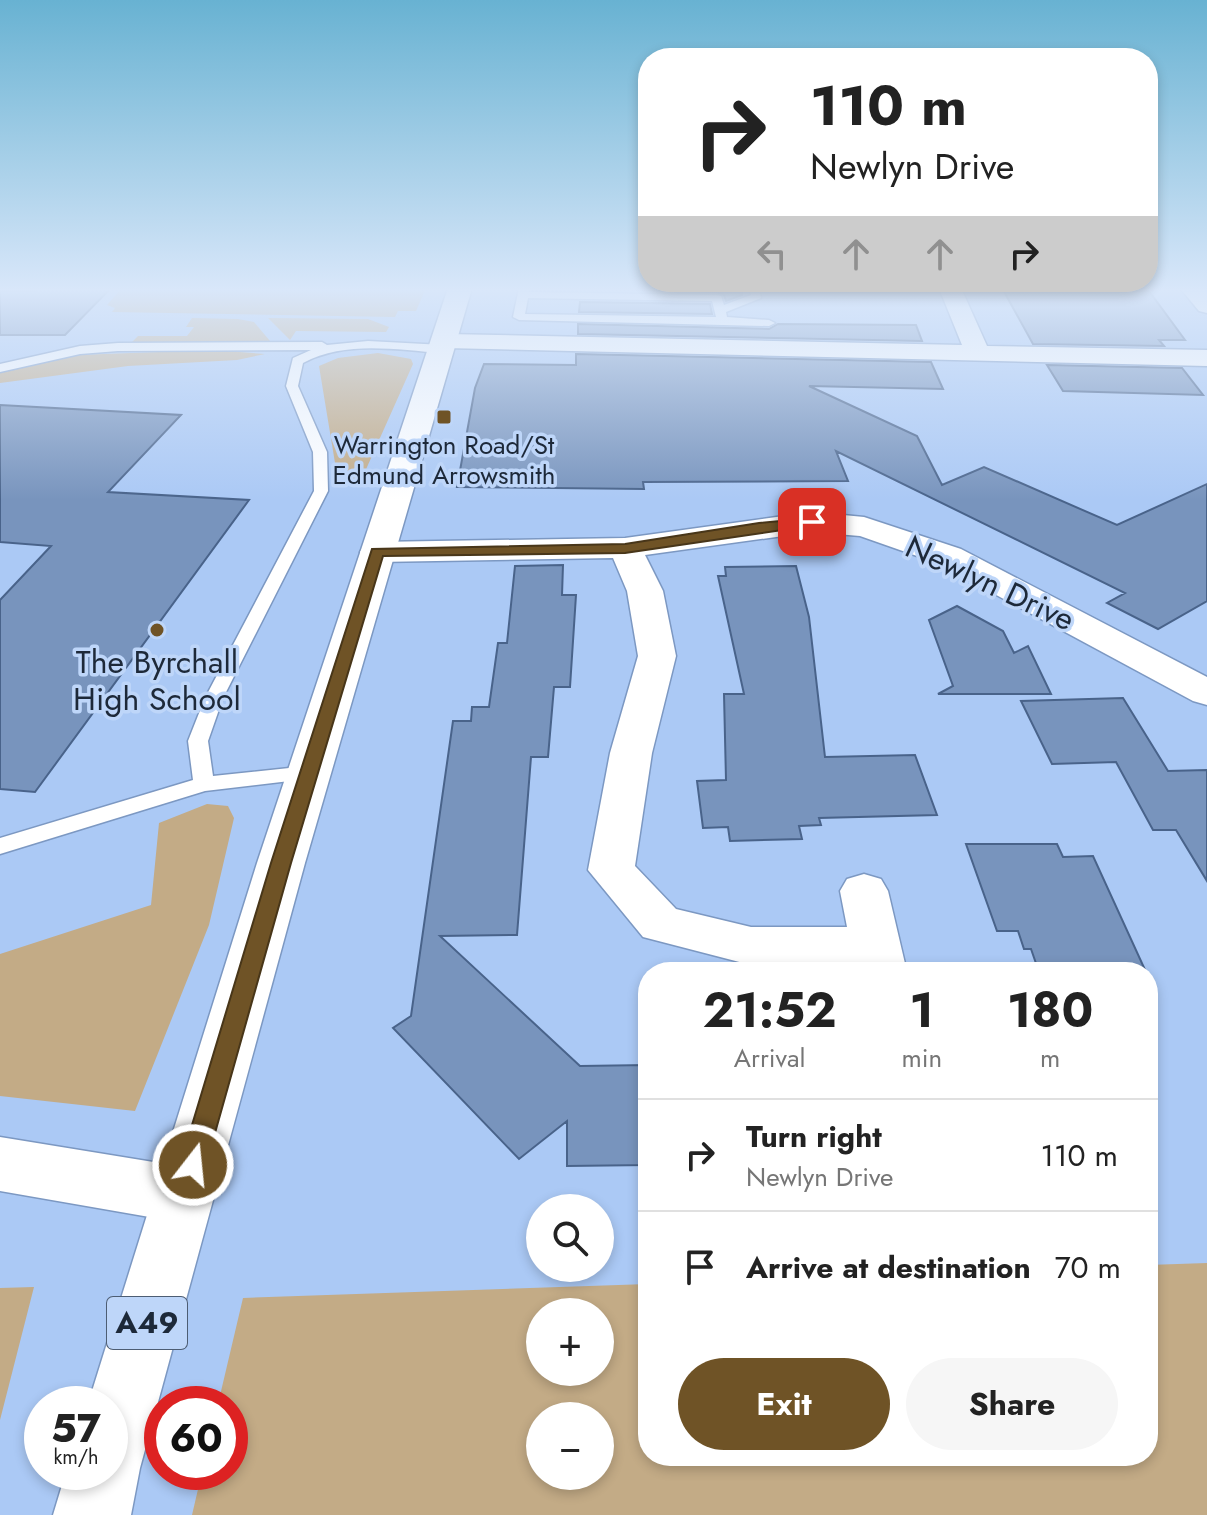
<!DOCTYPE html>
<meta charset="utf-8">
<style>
body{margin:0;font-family:Jost,sans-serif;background:#f6f6f6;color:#222;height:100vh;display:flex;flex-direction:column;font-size:30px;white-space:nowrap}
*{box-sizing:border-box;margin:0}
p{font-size:26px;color:#767676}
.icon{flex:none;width:44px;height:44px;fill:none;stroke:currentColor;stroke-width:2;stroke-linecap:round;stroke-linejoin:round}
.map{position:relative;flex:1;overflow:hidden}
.details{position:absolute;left:638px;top:962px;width:520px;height:504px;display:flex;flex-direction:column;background:#fff;border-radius:32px;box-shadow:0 4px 12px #0003}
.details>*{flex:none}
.top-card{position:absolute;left:638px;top:48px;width:520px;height:244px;border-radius:32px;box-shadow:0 4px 12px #0003;background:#fff;color:#222;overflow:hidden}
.fabs{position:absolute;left:526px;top:1194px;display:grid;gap:16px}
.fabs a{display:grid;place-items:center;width:88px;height:88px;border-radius:50%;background:#fff;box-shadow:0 4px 12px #0003;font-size:40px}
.speed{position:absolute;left:24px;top:1386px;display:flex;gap:16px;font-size:40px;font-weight:700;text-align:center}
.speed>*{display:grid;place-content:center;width:104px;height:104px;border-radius:50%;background:#fff;box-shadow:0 4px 12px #0003;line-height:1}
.speed small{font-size:20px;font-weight:400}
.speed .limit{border:12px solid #d22;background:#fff;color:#111}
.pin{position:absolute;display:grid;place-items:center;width:68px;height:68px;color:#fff;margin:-34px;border-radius:16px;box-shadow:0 4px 12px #0006}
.me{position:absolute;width:88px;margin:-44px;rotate:16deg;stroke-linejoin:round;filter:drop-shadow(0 0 6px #0008)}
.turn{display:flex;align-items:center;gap:28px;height:168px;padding:0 40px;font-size:36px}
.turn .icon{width:104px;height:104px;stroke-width:2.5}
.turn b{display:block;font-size:56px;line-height:68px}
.lanes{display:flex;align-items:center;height:76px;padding:0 40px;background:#0003;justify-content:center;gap:40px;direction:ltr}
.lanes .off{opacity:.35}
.eta{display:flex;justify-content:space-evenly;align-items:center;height:136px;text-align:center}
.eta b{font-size:48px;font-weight:700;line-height:56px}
.cta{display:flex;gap:16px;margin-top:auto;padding:16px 40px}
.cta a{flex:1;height:92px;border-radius:48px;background:#6f5326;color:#fff;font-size:32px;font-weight:700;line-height:92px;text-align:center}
.cta a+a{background:#f6f6f6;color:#222}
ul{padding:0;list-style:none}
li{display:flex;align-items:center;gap:24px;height:112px;padding:0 40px;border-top:2px solid #e0e0e0}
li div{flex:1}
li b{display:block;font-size:30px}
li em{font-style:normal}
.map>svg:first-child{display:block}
.green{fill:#c3ab86;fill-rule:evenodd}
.building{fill:#7894bd;stroke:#49638a;stroke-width:2}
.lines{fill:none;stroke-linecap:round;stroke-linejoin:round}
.lane-casing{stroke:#7c98c2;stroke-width:3}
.street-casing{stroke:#7c98c2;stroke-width:3}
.primary-casing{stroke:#7c98c2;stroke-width:3}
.lane{fill:#fff;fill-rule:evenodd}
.street{fill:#fff;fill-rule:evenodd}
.primary{fill:#fff;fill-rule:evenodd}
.route{fill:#6f5326;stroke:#483619;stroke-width:2}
.poi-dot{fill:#6f5326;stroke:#bed6f9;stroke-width:3}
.labels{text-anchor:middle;stroke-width:7;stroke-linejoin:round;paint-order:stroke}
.far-poi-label{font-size:26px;fill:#1d2939;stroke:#bed6f9}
.shield{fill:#bed6f9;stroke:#4d5d73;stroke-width:2}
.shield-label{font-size:30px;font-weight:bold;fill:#1d2939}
.street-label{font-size:32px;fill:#1d2939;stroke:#bed6f9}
.poi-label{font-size:32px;fill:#1d2939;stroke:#bed6f9}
</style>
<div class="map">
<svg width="1207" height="1515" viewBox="0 0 1207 1515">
<rect width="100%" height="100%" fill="#abc9f5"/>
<path class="green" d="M122,288h304l-10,23h-18l-3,6 -283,-5 3,-4 -8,-3z
M192,318l46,1 16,3 16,19 -139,2 7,-7h49l7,-9h-8z
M268,318l100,1 21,8 -3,5 -90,-1 -6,9z
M213,350l52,4 -28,6 -109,6 -128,17v-10l77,-18z
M378,353l33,6 2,5 -54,121 -21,-4 -19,-115 19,-8z
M207,804l21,2 6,12 -25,107 -74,186 -135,-15v-142l151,-49 8,-82z
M1207,1263v252h-1015l10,-43h28v-68h-12l25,-106 405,-14v172h500v-191zM600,1312v60h-60v-60zM600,1416v60h-60v-60z
M34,1287l-34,133v-132z"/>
<path class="building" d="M39,288h72l-46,47h-65v-44h35z
M581,288h160l1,7 -16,6 -2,-6 -7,-3z
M1002,288l147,3 36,49h-26l5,6 -131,-2z
M580,302l130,2 2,10 -133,-2z
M578,324l191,5 9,-5 138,1 6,16 -344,-7z
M576,354l355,8 12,27 -134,-3 108,50 25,49 42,-18 133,58 90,-41v117l-49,28 -51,-26 18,-10 -289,-142 12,30 -205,1 1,7 -187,-2 18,-99 9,-24 92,1z
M1047,365l135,3 21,27 -140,-4z
M0,405l181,10 -73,77 141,8 -214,292 -35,-3v-189l51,-54 -51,-4z
M563,565l-1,30h14l-6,92h-16l-6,70h-17l-14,178 -77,1 140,130 68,-1v100l-81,1v-45l-48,38 -126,-131 18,-12 42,-295h18l1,-14h17l9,-64h9l8,-77z
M796,566l13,51 16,140 90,-2 22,60 -118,3 2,7 -22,1 3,13 -72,2 -2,-14 -25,1 -6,-47 29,-1 -2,-86h20l-26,-118h8l-1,-9z
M957,606l46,25 11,22 14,-7 23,48h-113l15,-8 -24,-66z
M1123,698l45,73 39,-1v111l-31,-51h-23l-37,-68 -64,2 -31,-63z
M966,844h91l6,13 30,-1 53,116h-107l-8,-23h-7l-6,-18h-21z"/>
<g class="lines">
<defs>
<path id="lane" d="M519,288h10v4l188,3 4,1 3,9 27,-10 -2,-7h10l2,10 -35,14 1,5 42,3 6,3 -6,3 -250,-6 -6,-3zM528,298l184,3 4,16 -191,-3z
M368,341l75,4 6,4 -6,4c-47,-3 -97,-13 -140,10l-5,23 29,66 1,39 -105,207 -15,43 5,35 95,-10 10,7 -3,5 -110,13 -205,63v-16l193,-58 -5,-39 17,-43 109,-207 -1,-39 -27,-66 7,-28 18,-8 -193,1 -38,3 -80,18v-8l80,-18 38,-3 204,-1 5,3z"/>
<path id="street" d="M939,288h22l26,58 220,4v16l-761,-18 -9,-2 -3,-5 3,-5 9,-2 516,11z
M1180,288h23l4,4v21l-8,-2z
M812,512l52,5 97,32 246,128v28l-14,-4 -256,-138 -77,-27 -48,-4 -167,23 18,36 13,65 -24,97 -17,113 41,43 75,18h96l-7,-36 7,-12 17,-5 17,5 7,12 19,81h-50l-2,-7h-104l-108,-28 -55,-67 22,-117 28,-97 -11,-65 -14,-33 -236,4 -12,-3 -5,-7 5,-7 12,-3 248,-4z
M0,1137l184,30 21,8 9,20 -9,20 -21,8 -184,-32z"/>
<path id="primary" d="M448,288h24l-167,575 -165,605 -9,47h-78l13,-43h44v-68h-22l169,-541z"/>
</defs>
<use href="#lane" class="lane-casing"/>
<use href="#street" class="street-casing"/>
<use href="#primary" class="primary-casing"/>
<use href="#lane" class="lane"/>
<use href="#street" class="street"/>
<use href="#primary" class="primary"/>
</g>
<linearGradient id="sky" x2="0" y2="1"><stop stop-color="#68b2d2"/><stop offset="0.58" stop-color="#d9e7fa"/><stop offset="1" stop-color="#d9e7fa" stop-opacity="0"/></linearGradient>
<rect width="1207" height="500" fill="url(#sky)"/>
<path class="route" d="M812,518l5,1v6l-192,28 -242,3 -92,307 -85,302 -4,8 -9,3 -9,-3 -4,-8 91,-302 101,-314 253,-5 134,-21z"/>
<g class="poi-dot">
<rect x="436" y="409" width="16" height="16" rx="4"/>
<circle cx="157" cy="630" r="8"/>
</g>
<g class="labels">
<g class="far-poi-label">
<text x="444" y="454">Warrington Road/St<tspan x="444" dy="30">Edmund Arrowsmith</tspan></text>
</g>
<rect class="shield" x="107" y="1297" width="80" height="52" rx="6"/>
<g class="shield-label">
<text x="147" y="1333">A49</text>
</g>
<g class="street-label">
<text transform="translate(990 583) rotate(25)" y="11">Newlyn Drive</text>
</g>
<g class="poi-label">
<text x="157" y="673">The Byrchall<tspan x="157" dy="37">High School</tspan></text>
</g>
</g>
</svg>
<div class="fabs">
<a><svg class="icon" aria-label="search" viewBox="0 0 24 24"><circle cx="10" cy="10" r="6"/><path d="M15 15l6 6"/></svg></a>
<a>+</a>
<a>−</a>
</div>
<div class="speed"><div>57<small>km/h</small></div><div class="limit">60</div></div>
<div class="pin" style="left:812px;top:522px;background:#d93025"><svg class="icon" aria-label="arrive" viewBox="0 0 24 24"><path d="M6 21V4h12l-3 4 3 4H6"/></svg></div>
<svg class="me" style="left:193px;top:1165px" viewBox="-20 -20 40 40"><circle r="17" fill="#6f5326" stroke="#fff" stroke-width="3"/><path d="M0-11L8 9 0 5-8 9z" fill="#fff"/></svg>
<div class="top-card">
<div class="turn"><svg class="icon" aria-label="right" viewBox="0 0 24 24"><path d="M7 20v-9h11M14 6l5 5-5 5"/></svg><div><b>110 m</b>Newlyn Drive</div></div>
<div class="lanes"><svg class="icon off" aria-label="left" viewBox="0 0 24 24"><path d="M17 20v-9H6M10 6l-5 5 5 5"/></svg><svg class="icon off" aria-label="ahead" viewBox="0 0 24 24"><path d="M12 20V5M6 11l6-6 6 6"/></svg><svg class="icon off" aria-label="ahead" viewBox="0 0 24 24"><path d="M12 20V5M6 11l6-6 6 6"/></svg><svg class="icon" aria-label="right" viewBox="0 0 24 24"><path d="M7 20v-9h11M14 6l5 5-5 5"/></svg></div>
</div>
<section class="details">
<div class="eta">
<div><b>21:52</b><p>Arrival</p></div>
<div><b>1</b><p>min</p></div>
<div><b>180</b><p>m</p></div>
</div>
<ul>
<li><svg class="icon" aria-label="right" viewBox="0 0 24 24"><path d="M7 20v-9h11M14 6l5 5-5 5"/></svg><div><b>Turn right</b><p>Newlyn Drive</p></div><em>110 m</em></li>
<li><svg class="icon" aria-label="arrive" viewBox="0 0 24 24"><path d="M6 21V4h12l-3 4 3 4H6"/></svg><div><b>Arrive at destination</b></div><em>70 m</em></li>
</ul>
<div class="cta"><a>Exit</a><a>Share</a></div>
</section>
</div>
